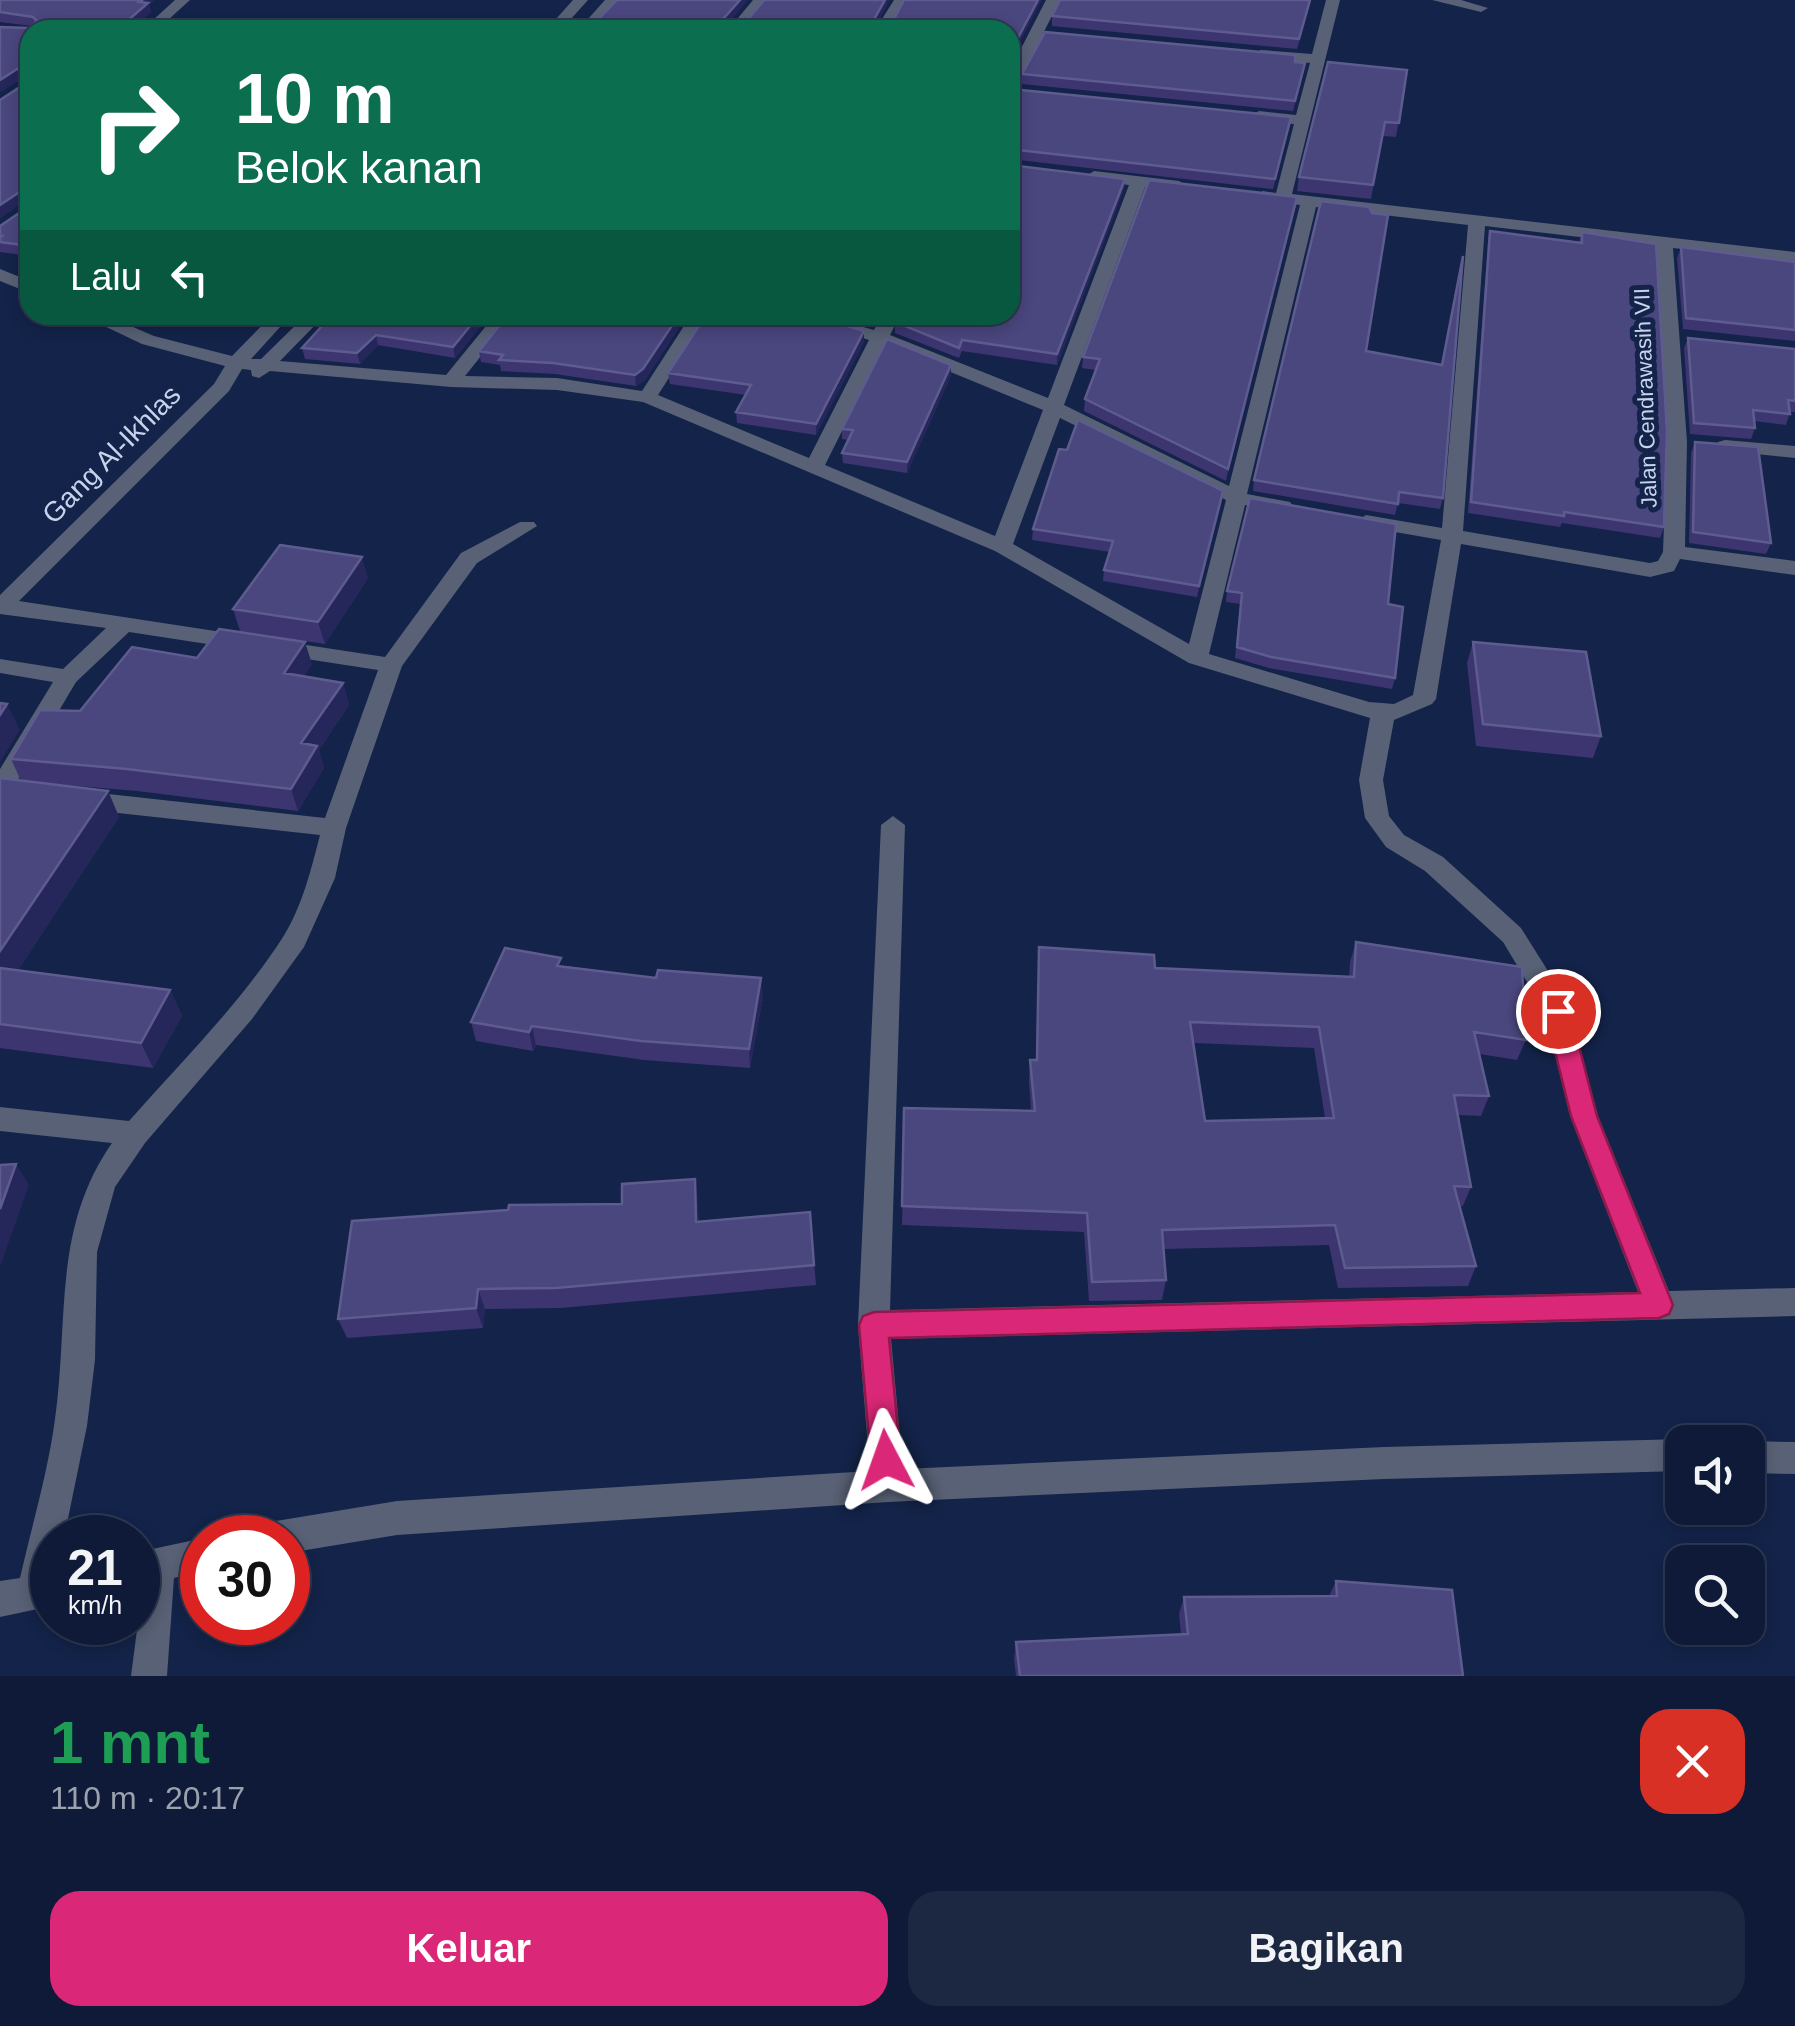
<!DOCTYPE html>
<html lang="id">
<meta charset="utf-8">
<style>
body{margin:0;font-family:Helvetica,sans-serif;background:#1c2742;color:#f1f3f6;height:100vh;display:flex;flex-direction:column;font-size:38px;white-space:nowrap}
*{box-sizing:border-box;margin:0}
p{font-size:32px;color:#9ba1ad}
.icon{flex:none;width:55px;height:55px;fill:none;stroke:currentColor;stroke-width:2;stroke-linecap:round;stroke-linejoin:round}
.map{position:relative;height:1676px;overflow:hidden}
.details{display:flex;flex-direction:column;background:#0e1a37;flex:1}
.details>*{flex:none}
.banner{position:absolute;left:20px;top:20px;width:1000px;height:305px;border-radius:30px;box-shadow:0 5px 15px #0003,0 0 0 2px #2e3852;background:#0b6e4f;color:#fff;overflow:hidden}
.fabs{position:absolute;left:1665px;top:1425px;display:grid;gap:20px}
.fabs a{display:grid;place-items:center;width:100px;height:100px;border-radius:20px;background:#0e1a37;box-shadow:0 5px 15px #0003,0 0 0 2px #2e3852;font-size:50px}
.speed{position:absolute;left:30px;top:1515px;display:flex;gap:20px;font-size:50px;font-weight:700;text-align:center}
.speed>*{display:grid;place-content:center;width:130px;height:130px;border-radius:50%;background:#0e1a37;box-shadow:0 5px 15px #0003,0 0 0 2px #2e3852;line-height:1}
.speed small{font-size:25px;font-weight:400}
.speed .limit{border:15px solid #d22;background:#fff;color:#111}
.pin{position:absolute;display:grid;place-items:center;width:85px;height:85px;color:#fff;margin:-42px;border:5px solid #fff;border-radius:50%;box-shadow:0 2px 10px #0007}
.me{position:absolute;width:110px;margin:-55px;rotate:356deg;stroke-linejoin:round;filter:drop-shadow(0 0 8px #0008)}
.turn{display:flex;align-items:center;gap:35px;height:210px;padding:0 50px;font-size:45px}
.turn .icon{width:130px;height:130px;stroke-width:2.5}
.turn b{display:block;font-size:70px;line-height:85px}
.then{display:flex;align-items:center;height:95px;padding:0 50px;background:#0003;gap:20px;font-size:38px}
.round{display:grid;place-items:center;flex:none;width:105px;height:105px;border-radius:30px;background:#1c2742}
.overview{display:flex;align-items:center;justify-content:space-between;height:170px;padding:0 50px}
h1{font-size:60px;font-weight:700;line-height:75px;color:#1e9e55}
.button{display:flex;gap:20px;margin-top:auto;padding:20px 50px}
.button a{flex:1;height:115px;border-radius:30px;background:#db2777;color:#fff;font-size:40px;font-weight:700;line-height:115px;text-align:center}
.button a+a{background:#1c2742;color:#f1f3f6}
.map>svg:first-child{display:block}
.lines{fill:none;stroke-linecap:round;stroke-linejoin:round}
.street{fill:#586175;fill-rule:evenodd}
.wall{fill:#3c3570;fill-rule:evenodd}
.shaded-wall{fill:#25275b}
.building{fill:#4a467e;stroke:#5e5c8f;stroke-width:2.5;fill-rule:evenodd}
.route{fill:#db2777;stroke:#8e194d;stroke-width:2.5}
.labels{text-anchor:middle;stroke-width:10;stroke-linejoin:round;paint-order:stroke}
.far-street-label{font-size:22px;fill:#c7d3ec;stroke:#132349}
.street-label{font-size:28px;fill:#c7d3ec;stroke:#132349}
</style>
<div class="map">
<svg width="1795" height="1676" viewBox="0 0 1795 1676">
<rect width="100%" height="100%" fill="#132349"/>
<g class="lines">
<path class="street" d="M175,0h15l-33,30h-15z
M573,0h15l-27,30h-15z
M605,0h15l-27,30h-15z
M753,0h14l-24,30h-15z
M894,0h14l-19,30h-14z
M1046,0h14l-43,85 -7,4v-19z
M1326,0h14l-48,194 503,58v10l-122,-14 14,194 -2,105 110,14v14l-115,-16 -6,12 -24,6 -189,-33 -25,155 -4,5 -38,16 -11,60 6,36 15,19 39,22 78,71 47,75 30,113 71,175 126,-3v28l-904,23 12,130 481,-22 298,-8 9,3h-9v29l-298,8 -496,23 -491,33 -109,18v-15h-29l5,-12 12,-5 121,-20 473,-30 -12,-146 23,-500 12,-9 12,9 -15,485 748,-18 -68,-176 -25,-104 -42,-70 -78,-71 -39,-24 -21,-29 -6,-38 11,-62 -181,-55 -194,-112 -352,-149 -86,-12 -106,-3 -181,-16 -11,7 -7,-2 -1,-6 -9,-1 -13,22 -210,210 366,56 76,-104 59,-31h14l3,4 -60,37 -75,103 -56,162 -11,50 -31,69 -52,72 -107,124 -30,44 -18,65 -2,108 -8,66 -23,112h-12v68l-52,11v-36l20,-3c12,-53 28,-106 35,-159 14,-99 -3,-190 57,-276l-112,-12v-24l129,14c52,-59 111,-117 154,-184 19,-30 28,-67 37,-102l-239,-26 -12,-9 12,-9 244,27 53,-148 -249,-38 -53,50 -67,113 -9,3v-29l53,-87 -53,-9v-14l63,10 43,-41 -106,-14v-19l214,-211 11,-18 -83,-22 -61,-29h24l49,21 78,20 40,-41h19l-40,44h10l45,-44h19l-45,46 166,14 49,-60h19l-49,61 92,2 85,13 49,-76h18l-51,80 151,63 60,-118 -77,-25h29l53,15 8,-15h18l-10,20 158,63 81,-213 -35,-4 -8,-5 8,-5 85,10 8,5 -2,3 -40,-2 -81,218 165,81 71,-281 -37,-4 -8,-5 8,-5 13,2 18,-69 -35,-3 -8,-5 8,-5 37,4 14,-52 -49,-5 -7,-4 7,-4 51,4zM1316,207l152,18 -26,303 -76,-13 -10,6 10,6 75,13 -28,155 -19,9 -25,-2 -160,-48 36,-149 38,7 10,-6 -3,-4 -43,-8zM1485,226l171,20 11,196 -4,110 -5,9 -8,2 -187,-32zM885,345l158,65 -48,126 -170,-71zM1060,418l166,82 -37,144 -176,-100z
M1432,0h29l27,8 -7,4z
M0,269l30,12v12l-30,-12z
M1725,440l70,6v12l-77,-8v-8z
M1748,1441l47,1v32l-47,-1v-31h-4z
M204,1538l-2,33 -28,7 -7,98h-36l7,-54v-70z"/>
</g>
<path class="wall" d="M0,0l149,5 2,8 -121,17v226l-30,-4v-26l28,-19v-8l-28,19v-118l29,-19v-7l-29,18v-65l29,1 3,-2 -32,-4z
M1311,0l-14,49 -245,-23v-10z
M1295,62l8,11 -10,38 -271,-27v-10z
M1407,70l-11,67 -14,-1 -11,63 -74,-8 2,-14z
M1010,89l279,38 -16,62 -263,-30z
M1124,189l-67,176 -95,-14 -3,7 -64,-25v-11z
M1297,197l-71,284 -142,-70 1,-12 11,-29 -14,-2 1,-11z
M1490,231l89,11 3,-10 82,295 -4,11 -98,-15 -2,4 -92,-14 20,-271z
M1681,247l114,15v79l-112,-12 -6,-71z
M490,315l-35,43 -77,-13 -18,19 -55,-5 -3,-11z
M508,315h179l-42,65 -9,6 -81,-12 -54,-3 -1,-6 -19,-3 -2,-11z
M835,315h44l-7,11z
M1688,338l107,11v63h-5l-4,13 -32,-4 1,7 -4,11 -61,-5 -6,-86z
M864,342l-48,93 -79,-12 -1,-11 10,-17 -76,-11 -2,-11z
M1366,351l77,147 -3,11 -42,-6 -3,12 -142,-24 1,-11z
M951,376l-44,97 -64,-10 -1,-10 6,-13 -6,-1v-10z
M1695,442l76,101 -5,11 -77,-11 2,-90z
M1223,491l-26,106 -94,-16 1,-11 6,-18 -78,-12 1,-11z
M368,578l-43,66 -85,-13 -7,-22z
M1227,591l161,13 7,74 -3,11 -123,-21 -34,-10 5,-54 -14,-2z
M1473,642l128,94 -8,22 -117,-12 -9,-83z
M197,658l115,6 -8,12 39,7 6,22 -30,45 5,18 -26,43 -161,-20 -107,-9 78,9 11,26 -101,153 152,20 12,26 -29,52 -153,-20v-270l21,3 -10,-22 69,-48z
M1356,942l170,98 -9,20 -37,-6 9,42 -8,20 -23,-1 13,72 -8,19h-3l16,60 -8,20 -130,2 -9,-43 -165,4 2,31 -4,20 -73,1 -5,-69 -182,-7 2,-117 127,3 -2,-30 1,-21h6l3,-113 116,21 194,9 1,-15zM1194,1043l120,5 11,70 -120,3z
M563,967l200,30 -13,71 -106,-8 -108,-15 -3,6 -57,-10 -5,-19z
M695,1179l4,43 111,-10 6,73 -255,23 -76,1 -2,19 -136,10 -9,-19 284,-115z
M1336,1581l127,95h-447l-2,-17 2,-17 165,-8 -2,-20 5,-17 145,-1z"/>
<path class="shaded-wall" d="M142,0h13l-6,5 2,8 -20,17h-14z
M740,0h8l-23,28 -1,-10z
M885,0h5l-16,30 -2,-7z
M1038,0h4l-32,62v-9z
M25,64l3,10 -28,18v-12z
M1125,179l-1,10 -67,176v-11z
M27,187l3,11 -30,20v-13z
M1297,197l-2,11 -69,273 2,-12z
M479,315h11l-35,43 -2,-11z
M679,315h8l-42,65 -9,6 -1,-11z
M872,315h7l-7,11z
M864,331v11l-48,93v-11z
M376,335l2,10 -18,19 -3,-11z
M951,365v11l-44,97v-11z
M1223,491l-1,11 -25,95 2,-11z
M362,557l6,21 -43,66 -7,-22z
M305,642l7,22 -21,31 -7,-22z
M343,683l6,22 -30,45 5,18 -26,43 -7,-22 10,-46z
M7,704l13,26 -20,32v-47z
M108,791l11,26 -115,175 -4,-7v-34z
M761,978l2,19 -13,71 -1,-19z
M170,990l12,26 -29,52 -12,-25z
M532,1026l4,19 -3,6 -4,-19z
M16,1164l13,21 -29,82v-58z
M695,1179l3,21 1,43 -3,-21z
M478,1289l7,20 -2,19 -7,-20z"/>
<path class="building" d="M0,0h142l-3,2 9,1 -31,27h-87v216l-30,-4v-4l2,-2h-2v-10l28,-19 -1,-20 -27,18v-105l29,-19 1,-16 -5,-1 -25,16v-53l29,1 8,-7 -4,-4 -33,-5z
M617,0h123l-16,18 1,5h20l19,-23h121l-13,23h20l12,-23h134l-28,53v-23h-422z
M1060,0h250l-11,39 -247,-23z
M1045,32l250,23v7l10,1 -10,38 -273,-27z
M1328,62l79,8 -8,53 -14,-1 -12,63 -74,-8z
M1010,89l281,28 -16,62 -265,-30z
M1010,165l115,14 -68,175 -95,-14 -3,8 -64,-26 4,-7h111z
M1149,180l148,17 -69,272 -143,-70 15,-40 -17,-2z
M1321,201l48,6 3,6 16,2 -22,136 76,14 21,-109 -20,242 -44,-6 -1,12 -144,-24z
M1490,231l92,12v-11l74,12 11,187 -3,96 -100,-15v4l-93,-14z
M1681,247l114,15v68l-109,-12z
M332,315h147l-26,32 -77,-12 -19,18 -55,-5z
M508,315h171l-36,54 -8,6 -82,-12 -54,-3 4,-5 -24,-4z
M706,315h106l52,16 -48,93 -80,-12 15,-27 -83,-12z
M1688,338l107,11v52l-7,-1 2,14 -37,-4 2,18 -61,-5z
M887,339l64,26 -44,97 -65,-9 11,-23 -11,-1z
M1078,420l145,71 -24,95 -95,-16 9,-29 -80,-12 26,-80 8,1z
M1695,442l63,5 13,96 -78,-11z
M1250,498l146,26 -8,80 15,3 -8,71 -124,-21 -34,-10 5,-54 -15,-2z
M280,545l82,12 -44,65 -85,-13z
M219,629l86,13 -21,31 59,10 -42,60 16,3 -26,43 -164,-20 -116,-10 29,-49 40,1 52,-64 65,11z
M1473,642l113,10 15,84 -118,-12z
M0,703l7,1 -7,11z
M0,778l108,13 -108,160z
M1356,942l166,25 4,73 -52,-8 15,64 -35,-1 17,92 -17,-1 22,80 -131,2 -10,-43 -173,5 4,50 -74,2 -5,-69 -185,-7 2,-98 131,3 -5,-51h7l2,-113 115,8 1,13 199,9zM1190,1022l129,5 15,91 -129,3z
M505,948l56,10 -4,8 99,12 2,-8 103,8 -12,71 -108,-8 -109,-15 -3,6 -58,-10z
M0,968l170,22 -29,53 -141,-19z
M16,1164l-16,45v-44z
M695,1179l1,43 114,-10 4,53 -258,23 -78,1 -2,19 -138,11 14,-98 156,-11 1,-5 113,-1v-20z
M1336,1581l116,9 11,86h-443l-4,-34 172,-8 -4,-37 153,-1z"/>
<path class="route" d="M1558,1001l8,3 4,7 27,105 76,189 -4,9 -10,4 -770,20 12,122 -5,10 -10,4 -11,-4 -4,-10 -12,-135 4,-9 11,-4 766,-19 -69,-177 -26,-105 4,-7z"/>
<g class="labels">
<g class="far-street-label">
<text transform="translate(1645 398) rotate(-92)" y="8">Jalan Cendrawasih VII</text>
</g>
<g class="street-label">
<text transform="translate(111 454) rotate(-45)" y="10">Gang Al-Ikhlas</text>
</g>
</g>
</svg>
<div class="fabs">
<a><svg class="icon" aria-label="sound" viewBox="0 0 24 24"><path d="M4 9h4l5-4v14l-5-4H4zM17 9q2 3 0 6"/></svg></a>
<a><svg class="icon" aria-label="search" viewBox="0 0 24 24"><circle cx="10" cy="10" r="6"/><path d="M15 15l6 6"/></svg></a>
</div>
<div class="speed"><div>21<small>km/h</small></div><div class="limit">30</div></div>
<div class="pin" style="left:1558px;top:1011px;background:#d93025"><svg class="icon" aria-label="arrive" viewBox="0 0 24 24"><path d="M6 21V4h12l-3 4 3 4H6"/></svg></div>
<svg class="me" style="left:886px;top:1460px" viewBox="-20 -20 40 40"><path d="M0-17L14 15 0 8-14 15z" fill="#db2777" stroke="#fff" stroke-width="4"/></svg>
<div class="banner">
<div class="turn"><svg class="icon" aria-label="right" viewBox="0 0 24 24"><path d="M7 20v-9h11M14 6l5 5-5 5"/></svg><div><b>10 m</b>Belok kanan</div></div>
<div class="then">Lalu<svg class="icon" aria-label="left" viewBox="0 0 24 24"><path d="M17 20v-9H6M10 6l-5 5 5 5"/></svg></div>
</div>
</div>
<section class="details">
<div class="overview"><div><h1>1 mnt</h1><p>110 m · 20:17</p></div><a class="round" style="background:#d93025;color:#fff"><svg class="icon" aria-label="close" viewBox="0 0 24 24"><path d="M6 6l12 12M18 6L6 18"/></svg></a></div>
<div class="button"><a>Keluar</a><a>Bagikan</a></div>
</section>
